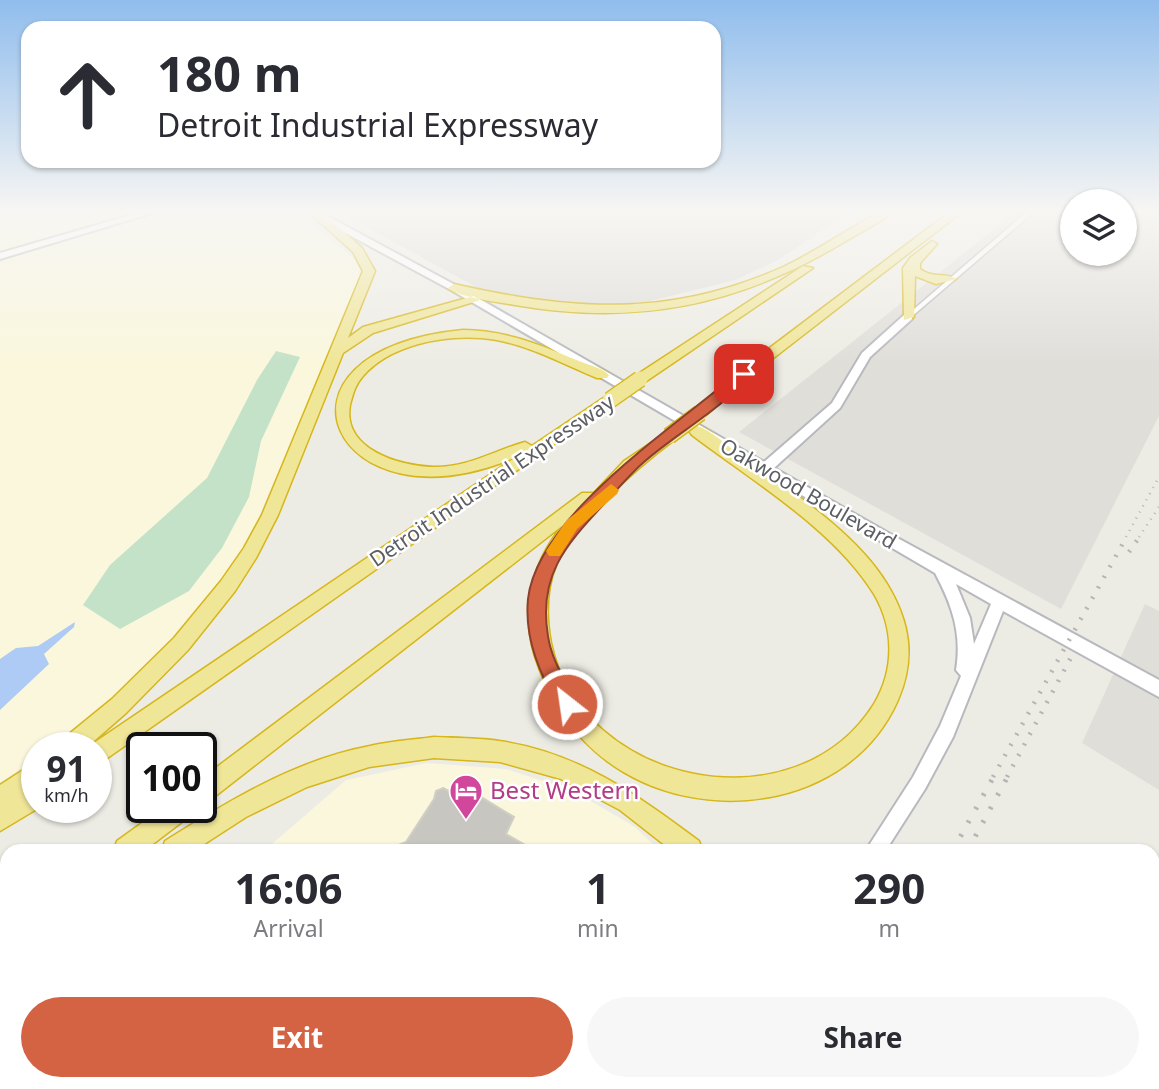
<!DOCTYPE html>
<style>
body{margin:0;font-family:"Noto Sans",sans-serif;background:#f7f7f7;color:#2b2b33;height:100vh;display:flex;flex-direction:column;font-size:26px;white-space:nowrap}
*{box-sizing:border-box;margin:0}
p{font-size:23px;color:#7c7c81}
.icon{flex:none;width:38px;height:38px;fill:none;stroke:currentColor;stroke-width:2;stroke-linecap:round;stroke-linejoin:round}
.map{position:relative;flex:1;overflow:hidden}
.panel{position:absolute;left:0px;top:844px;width:1160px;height:247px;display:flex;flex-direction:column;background:#fff;border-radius:21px 21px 0 0;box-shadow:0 2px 5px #0004}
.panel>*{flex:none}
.hud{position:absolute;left:21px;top:21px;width:700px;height:147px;border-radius:21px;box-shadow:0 2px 5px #0004;background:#fff;color:#2b2b33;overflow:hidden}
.tools{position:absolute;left:1060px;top:189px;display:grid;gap:14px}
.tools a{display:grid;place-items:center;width:77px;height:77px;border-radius:50%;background:#fff;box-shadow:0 2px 5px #0004;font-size:35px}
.speed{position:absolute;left:21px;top:732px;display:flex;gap:14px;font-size:35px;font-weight:700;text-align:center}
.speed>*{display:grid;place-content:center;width:91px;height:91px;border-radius:50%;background:#fff;box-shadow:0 2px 5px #0004;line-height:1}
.speed small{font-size:18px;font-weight:400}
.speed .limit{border:4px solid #111;border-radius:10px;background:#fff;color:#111}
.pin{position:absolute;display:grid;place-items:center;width:60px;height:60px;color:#fff;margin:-30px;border-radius:14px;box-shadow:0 4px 10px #0006}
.me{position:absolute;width:77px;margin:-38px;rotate:330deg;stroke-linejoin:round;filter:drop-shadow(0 0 5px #0008)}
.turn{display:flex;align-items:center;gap:24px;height:147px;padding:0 21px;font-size:32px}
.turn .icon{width:91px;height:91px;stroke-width:2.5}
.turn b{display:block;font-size:49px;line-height:60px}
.eta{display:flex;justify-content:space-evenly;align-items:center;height:119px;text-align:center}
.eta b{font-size:42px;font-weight:700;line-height:49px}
.action{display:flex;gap:14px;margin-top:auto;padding:14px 21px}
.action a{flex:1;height:80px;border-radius:42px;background:#d46343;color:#fff;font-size:28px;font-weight:700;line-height:80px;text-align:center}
.action a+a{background:#f7f7f7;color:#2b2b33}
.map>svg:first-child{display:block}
.commercial{fill:#faf7dd}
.industrial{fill:#dfded9}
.green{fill:#c4e2c8}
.water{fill:#adcbf5}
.building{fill:#c8c6c1;stroke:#d1cfc3;stroke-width:2}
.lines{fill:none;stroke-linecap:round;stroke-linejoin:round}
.street-casing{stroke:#b7b8bd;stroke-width:3}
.secondary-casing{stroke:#b8b9bf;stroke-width:4}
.highway-casing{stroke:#d6b61b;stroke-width:3}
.street{fill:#fff;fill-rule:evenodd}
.secondary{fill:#fff;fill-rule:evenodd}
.highway{fill:#f0e698;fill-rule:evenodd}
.rail-far2{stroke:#b4b5b5;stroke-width:2.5;stroke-dasharray:1 6;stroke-linecap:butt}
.rail-far1{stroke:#b4b5b5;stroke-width:4.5;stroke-dasharray:2 10;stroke-linecap:butt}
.rail{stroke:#b4b5b5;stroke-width:5;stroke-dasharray:2.5 13;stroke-linecap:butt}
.highway-bridge-casing{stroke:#d6b61b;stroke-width:18;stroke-linecap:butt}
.highway-bridge{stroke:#f0e698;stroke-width:15}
.route{fill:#d46343;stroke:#8a402c;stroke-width:2}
.slow{fill:#f59e0b}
.labels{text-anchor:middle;stroke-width:5;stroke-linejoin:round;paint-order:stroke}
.street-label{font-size:21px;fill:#5c5e63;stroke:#fff}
.near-hotel-label{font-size:24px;fill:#b23c85;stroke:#fff;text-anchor:start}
</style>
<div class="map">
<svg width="1159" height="1089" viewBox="0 0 1159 1089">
<rect width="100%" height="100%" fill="#edece4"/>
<path class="commercial" d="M0,211h297l57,48 6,10 -2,15 -104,245 -23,39 -76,90 -48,46 -56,43h-14v11l-37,25z
M427,763l79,6 66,21 63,37 24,23h-394l81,-70z
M7,1072v11h684l-6,6h-685v-11z"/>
<path class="industrial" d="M337,211h514l-73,49 -43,20 -93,23 -45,4 -87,-9 -34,-11z
M1017,211h56v43h52v-43h34v205l-98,193 -322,-177z
M1145,604l14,7v179l-77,-47z"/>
<path class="green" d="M276,351l24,6 -39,84 -12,56 -27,51 -33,43 -69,38 -37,-24 27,-40 97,-87 50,-98z"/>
<path class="water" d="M75,622l-1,5 -30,27 5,10 -49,46v-51l16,-11 22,-2z"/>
<path class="building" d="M443,788l28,15 5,-9 38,23 -8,17 28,16h-148l20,-8 28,-43 2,-8z"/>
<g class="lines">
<defs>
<path id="street" d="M1028,211h7l-125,107h-4v-2z
M54,1083h21l-3,6h-20z
M396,1083h22l2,6h-21z
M708,1083h18l-3,6h-17z"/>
<path id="secondary" d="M145,211h14l-159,48v-6z
M314,212h6l137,74 307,176 68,-59 30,-50 42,-38h8v4l-42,38 -30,51 -66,60 116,66 269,146v17l-156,-86 -50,126 -28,52 -39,61h-20l47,-73 27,-51 21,-50 -5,-6c6,-37 -4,-65 -21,-97l-484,-283 -137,-74zM956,584l35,20 -17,40 -4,-26z"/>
<path id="highway" d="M312,211h8l42,37 13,23 -27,67 15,-11 111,-31 6,4 -107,33 -30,20 -65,162 -22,43 -21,33 -47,59 -62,63 -39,34h-27l3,-8 49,-40 62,-61 47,-57 23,-33 18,-33 101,-244 -10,-19 -41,-37z
M881,211h13c-14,12 -34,21 -50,31 -106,64 -208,84 -329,63 -17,-3 -54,-7 -67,-17l6,-4c118,27 216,34 329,-17 34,-16 65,-38 98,-56z
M951,211h12l-214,166 -44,39h-10v-6l44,-39z
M932,241l5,3 -17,19v6c13,10 26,3 36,10l-20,5 -21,-8 -1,41 -10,3 -1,-52 7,-10z
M803,266l10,2 -168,114h-10v-6z
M463,330c41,0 78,15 116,31 10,4 23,7 30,14l-2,3h-10c-37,-15 -75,-37 -116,-40 -39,-3 -91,7 -118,38 -8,9 -10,18 -13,29 -8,44 49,61 83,62 34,1 60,-16 92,-25l7,4 73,-49h10l2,3 -521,366v-19h-8l428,-290c-182,79 -268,-106 -53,-127z
M697,426c14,4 28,18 39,26 50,36 119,79 151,132 23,38 29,74 11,116 -48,110 -200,129 -291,61 -32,-24 -54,-56 -68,-93 -20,-50 -10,-102 24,-143l-354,276 -8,3v-25l381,-286h12l30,-32 45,-30 5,1 3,4 -3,4c-36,27 -101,83 -118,125 -10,25 -10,52 -5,78 30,143 245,186 323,61 21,-35 20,-76 0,-110 -40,-65 -123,-114 -182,-159l-3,-4z
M434,737c22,1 44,1 65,4 79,11 138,54 200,100l3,9h-31l-51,-40 -59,-31 -61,-17 -66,-4 -65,9 -62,20 -61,30 -51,33h-33l3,-9c64,-40 130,-81 205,-95 21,-5 43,-6 64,-9z
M37,761v46h3l-40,24v-46z
M164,807h31l-4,8 -46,35h-31l3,-9z
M7,930v57l-7,2v-56z"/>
</defs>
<use href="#street" class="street-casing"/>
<use href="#secondary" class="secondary-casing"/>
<use href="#highway" class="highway-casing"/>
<use href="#street" class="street"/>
<use href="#secondary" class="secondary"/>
<use href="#highway" class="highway"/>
<path class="rail-far2" d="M1126,537l33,-60
M1139,537l20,-30"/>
<path class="rail-far1" d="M1129,552l11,-16
M993,777l134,-241
M1007,777l68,-127"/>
<path class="rail" d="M953,850l41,-74
M968,850l40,-74
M821,1089l3,-6
M840,1089l3,-6"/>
<defs>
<path id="highway-bridge" d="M610,400l30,-21
M669,436l31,-23"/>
</defs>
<use href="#highway-bridge" class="highway-bridge-casing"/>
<use href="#highway-bridge" class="highway-bridge"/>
</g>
<linearGradient id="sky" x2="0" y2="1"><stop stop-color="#90bded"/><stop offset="0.58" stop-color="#f7f6f3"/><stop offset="1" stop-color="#f7f6f3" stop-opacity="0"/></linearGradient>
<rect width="1159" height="364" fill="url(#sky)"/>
<path class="route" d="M740,371l11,3c-30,36 -73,58 -107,88 -15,13 -28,29 -41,43 -38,41 -65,71 -55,131 4,26 18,45 29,68l-3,6 -7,3 -7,-3c-19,-34 -36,-70 -32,-111 9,-84 151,-175 212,-228z"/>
<path class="slow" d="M611,484l8,6 -2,4 -40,35 -17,27h-11l-3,-5 20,-30z"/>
<defs>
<symbol id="hotel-pin" viewBox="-11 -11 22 30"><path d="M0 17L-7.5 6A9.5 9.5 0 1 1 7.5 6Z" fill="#d1479c" stroke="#fff"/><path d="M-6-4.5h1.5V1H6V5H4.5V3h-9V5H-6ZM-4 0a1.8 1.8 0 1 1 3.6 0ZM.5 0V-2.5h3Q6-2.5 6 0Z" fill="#fff"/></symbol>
</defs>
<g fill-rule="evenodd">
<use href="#hotel-pin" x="447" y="772" width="38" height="52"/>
</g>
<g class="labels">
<g class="street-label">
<text transform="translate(492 481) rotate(-34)" y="7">Detroit Industrial Expressway</text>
<text transform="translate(808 494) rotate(30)" y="7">Oakwood Boulevard</text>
</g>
<g class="near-hotel-label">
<text x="490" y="799">Best Western</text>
</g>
</g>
</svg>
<div class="tools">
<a><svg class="icon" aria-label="layers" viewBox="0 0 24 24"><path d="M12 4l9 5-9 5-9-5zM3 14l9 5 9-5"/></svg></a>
</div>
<div class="speed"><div>91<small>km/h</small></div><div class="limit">100</div></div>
<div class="pin" style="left:744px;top:374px;background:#d93025"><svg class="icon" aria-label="arrive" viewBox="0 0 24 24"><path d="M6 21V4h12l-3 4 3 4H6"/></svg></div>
<svg class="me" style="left:567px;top:704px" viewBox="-20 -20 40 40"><circle r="17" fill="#d46343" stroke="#fff" stroke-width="3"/><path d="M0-11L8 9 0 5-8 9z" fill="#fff"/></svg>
<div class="hud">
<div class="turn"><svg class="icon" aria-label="ahead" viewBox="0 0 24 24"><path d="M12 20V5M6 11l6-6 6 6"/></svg><div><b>180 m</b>Detroit Industrial Expressway</div></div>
</div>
<section class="panel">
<div class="eta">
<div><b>16:06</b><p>Arrival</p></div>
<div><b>1</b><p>min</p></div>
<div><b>290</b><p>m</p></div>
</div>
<div class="action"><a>Exit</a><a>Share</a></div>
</section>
</div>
